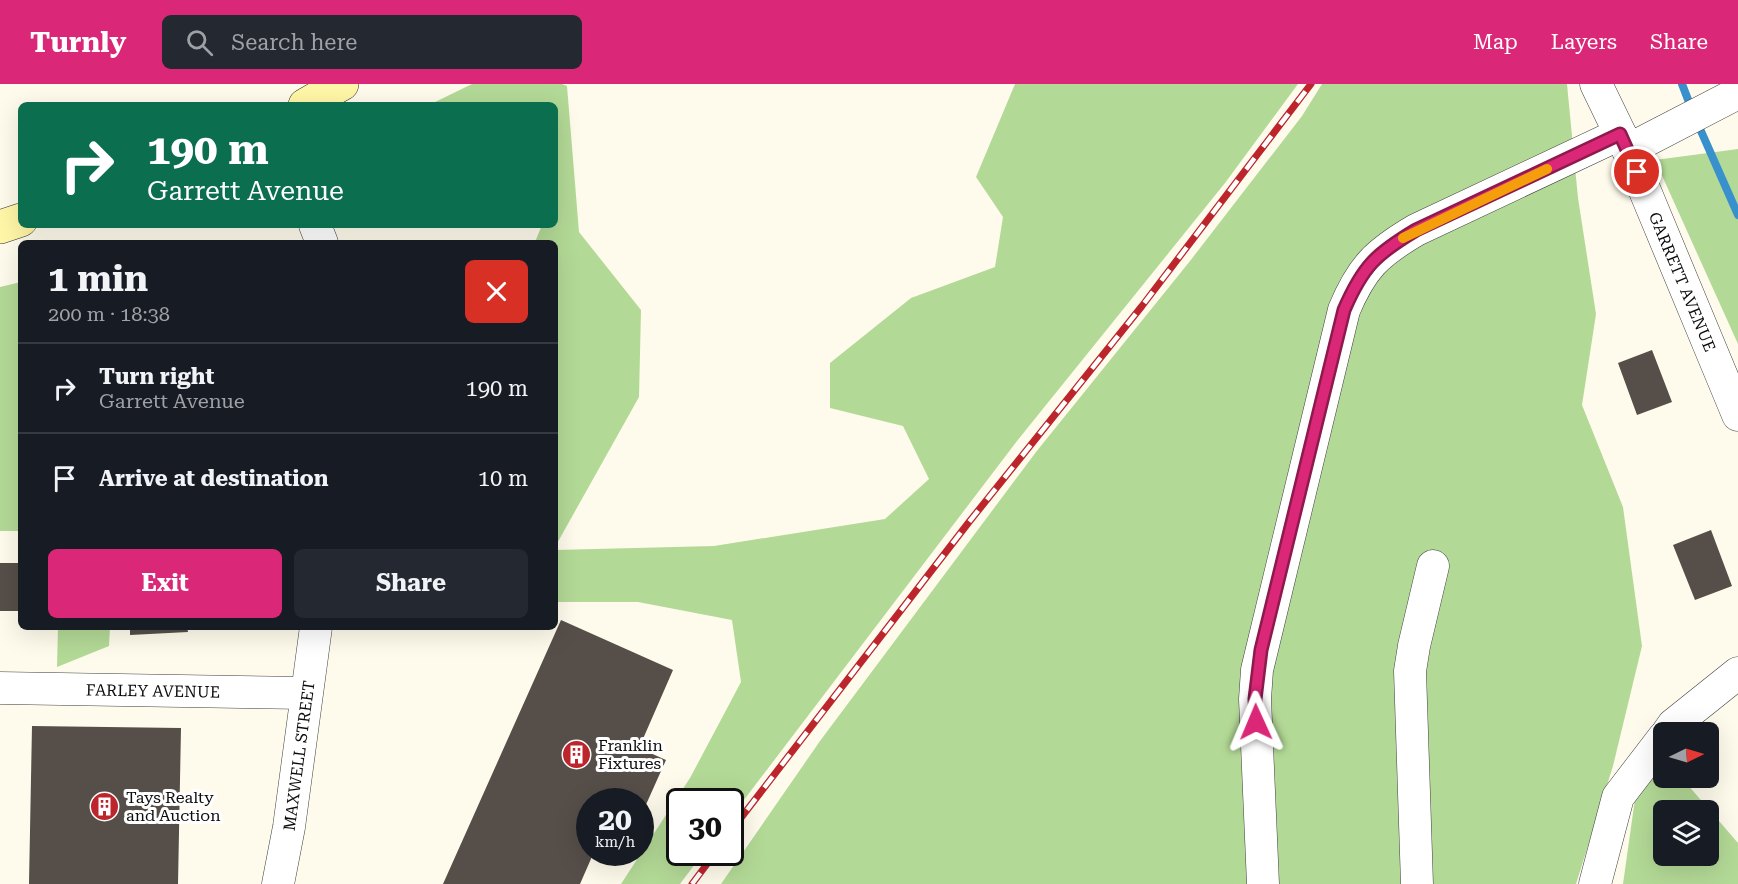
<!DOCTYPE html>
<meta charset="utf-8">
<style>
body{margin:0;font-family:"Roboto Serif",serif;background:#242831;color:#f1f3f6;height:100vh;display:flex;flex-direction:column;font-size:22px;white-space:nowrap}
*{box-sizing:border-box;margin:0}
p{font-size:20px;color:#9ea1a6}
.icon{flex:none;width:33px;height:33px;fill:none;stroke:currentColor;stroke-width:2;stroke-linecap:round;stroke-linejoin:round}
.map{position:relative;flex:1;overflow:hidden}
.side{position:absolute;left:18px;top:156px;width:540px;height:390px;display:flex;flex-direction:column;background:#171b24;border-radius:9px;box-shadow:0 6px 24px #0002}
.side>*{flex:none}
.banner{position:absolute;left:18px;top:18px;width:540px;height:126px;border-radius:9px;box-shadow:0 6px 24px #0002;background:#0b6e4f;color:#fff;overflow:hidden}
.needle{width:39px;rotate:85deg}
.fabs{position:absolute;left:1653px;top:638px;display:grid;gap:12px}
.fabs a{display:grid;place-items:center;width:66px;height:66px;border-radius:9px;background:#171b24;box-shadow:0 6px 24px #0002;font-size:30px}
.speed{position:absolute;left:576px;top:704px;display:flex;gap:12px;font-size:30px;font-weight:700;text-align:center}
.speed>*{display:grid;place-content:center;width:78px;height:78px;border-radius:50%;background:#171b24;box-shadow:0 6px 24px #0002;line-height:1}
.speed small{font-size:15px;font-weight:400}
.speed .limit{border:3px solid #111;border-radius:9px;background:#fff;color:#111}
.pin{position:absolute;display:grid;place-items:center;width:51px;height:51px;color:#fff;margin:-26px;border:3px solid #fff;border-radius:50%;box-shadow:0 2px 6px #0007}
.me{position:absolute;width:66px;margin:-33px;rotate:359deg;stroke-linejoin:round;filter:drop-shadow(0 0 4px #0008)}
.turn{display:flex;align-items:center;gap:21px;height:126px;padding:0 30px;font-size:27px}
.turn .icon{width:78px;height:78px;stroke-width:2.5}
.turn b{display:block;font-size:42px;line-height:51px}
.round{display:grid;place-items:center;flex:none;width:63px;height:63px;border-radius:9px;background:#242831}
.overview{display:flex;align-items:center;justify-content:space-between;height:102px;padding:0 30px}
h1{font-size:36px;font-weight:700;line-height:45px}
.cta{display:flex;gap:12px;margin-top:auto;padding:12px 30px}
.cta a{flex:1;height:69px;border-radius:9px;background:#db2777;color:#fff;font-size:24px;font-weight:700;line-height:69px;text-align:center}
.cta a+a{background:#242831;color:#f1f3f6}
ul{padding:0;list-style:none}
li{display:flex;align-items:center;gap:18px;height:90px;padding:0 30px;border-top:2px solid #363941}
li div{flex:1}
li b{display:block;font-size:22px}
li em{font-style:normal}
header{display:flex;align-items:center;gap:36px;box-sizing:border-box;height:84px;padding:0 30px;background:#db2777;color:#fff}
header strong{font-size:28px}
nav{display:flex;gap:33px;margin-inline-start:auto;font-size:21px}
.search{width:420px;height:54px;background:#242831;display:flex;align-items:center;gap:15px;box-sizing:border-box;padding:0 21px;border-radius:9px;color:#9ea1a6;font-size:22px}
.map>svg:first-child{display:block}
.forest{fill:#b3d996;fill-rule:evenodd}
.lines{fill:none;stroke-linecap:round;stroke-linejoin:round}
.stream{stroke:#3890cd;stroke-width:8}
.building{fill:#554e49}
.street-casing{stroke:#3f3f3f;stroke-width:33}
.secondary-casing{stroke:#2e2e2e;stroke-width:34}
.street{stroke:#fff;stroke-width:32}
.secondary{stroke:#fff6a7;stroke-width:33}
.rail-casing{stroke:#bc252b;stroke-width:7}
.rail{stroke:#fff;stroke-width:4.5;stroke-dasharray:14;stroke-linecap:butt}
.route-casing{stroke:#8e194d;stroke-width:15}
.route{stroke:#db2777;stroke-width:10}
.slow{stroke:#f59e0b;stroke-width:10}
.labels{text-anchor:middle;stroke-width:6;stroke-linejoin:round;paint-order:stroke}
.street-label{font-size:16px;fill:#0c0c0c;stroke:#fff}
.poi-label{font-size:16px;fill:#0c0c0c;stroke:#fff;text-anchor:start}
</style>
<header>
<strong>Turnly</strong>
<div class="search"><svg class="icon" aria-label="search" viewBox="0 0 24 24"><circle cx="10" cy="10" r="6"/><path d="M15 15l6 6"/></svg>Search here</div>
<nav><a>Map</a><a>Layers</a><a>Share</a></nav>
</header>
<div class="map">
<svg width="1738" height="800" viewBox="0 0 1738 800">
<rect width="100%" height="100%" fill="#fffbec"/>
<path class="forest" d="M472,0h90l5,2 12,146 62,78 -2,87 -84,150v-304h-37l17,-1 7,-17h13v-120h-126z
M1015,0h283l-73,99 -208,258 -286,376 -1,-16h-50v51h24l-24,32h-59l69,-106 51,-96 -9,-62 -94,-18h-83v-52l159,-4 171,-27 44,-40 -26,-53 -73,-18v-45l81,-65 84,-31 8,-50 -27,-40z
M1322,0h245l11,114 18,116 -14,91 41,102 19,139 -29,120 -37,118h-855l99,-143 216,-289 154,-191 112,-145z
M1738,65v195l-83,-184z
M21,198v249h-21v-244z
M58,543h52l-1,19 -52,21z
M1664,671v22h17l57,66v41h-115l12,-85zM1664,726h44v45h-44z"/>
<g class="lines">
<path class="stream" d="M1682,0l10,26
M1697,38l41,93"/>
</g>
<path class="building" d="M1652,266l20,52 -35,13 -19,-52z
M1711,446l21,56 -37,14 -22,-55z
M0,479h21v48h-21z
M561,536l112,50 -34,78 27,12 -26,58v-17h-50v51h4l-14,32h-137z
M130,543h57l1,5 -58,3z
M32,642l149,2 -3,156h-149z"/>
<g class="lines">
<defs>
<g id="street">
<path id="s1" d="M1596,0l32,66 110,265"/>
<path d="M1628,66l110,-57"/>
<path d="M315,141l7,18"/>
<path id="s2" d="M0,604l306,5"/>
<path d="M1668,648l5,-7 65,-52"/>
<path id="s3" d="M278,800l11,-57 27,-200"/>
<path d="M1263,800l-8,-185 2,-29 87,-360c18,-43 33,-57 72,-80l204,-96"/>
<path d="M1417,800l-7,-213 4,-25 19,-80"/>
<path d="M1595,800l23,-87 46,-60"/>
</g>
<path id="secondary" d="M305,21l37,-21
M0,143l21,-7"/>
</defs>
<use href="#street" class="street-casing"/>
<use href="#secondary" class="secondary-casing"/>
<use href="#street" class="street"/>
<use href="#secondary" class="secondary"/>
<defs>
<path id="rail" d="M730,748l239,-310 173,-216 169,-222
M692,800l24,-32"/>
</defs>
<use href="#rail" class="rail-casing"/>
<use href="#rail" class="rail"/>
</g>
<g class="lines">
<defs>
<path id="route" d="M1256,638l-1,-23 6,-49 83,-340c19,-44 32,-56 72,-80l204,-96 17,38"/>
</defs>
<use href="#route" class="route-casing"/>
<use href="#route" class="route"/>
<path class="slow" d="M1403,154l144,-69"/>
</g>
<defs>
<symbol id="building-disc" viewBox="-11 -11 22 22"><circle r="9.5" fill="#bc252b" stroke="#fff"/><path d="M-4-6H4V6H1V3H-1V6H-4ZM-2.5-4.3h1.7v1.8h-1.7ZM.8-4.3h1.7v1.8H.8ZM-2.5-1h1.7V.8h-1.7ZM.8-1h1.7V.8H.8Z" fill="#fff"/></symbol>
</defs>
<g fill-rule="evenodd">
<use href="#building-disc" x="560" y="654" width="33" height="33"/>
<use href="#building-disc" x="88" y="706" width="33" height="33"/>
</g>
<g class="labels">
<g class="street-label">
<text dy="6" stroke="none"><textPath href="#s1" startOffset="216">GARRETT AVENUE</textPath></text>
<text dy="6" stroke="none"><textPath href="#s2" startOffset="153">FARLEY AVENUE</textPath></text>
<text dy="6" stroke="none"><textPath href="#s3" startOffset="130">MAXWELL STREET</textPath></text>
</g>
<g class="poi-label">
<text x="598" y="667">Franklin<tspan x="598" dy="18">Fixtures</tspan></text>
<text x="126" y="719">Tays Realty<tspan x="126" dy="18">and Auction</tspan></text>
</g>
</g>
</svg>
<div class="fabs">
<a><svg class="needle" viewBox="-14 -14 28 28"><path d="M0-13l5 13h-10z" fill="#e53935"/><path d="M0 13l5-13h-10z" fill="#9ea1a6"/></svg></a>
<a><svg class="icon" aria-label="layers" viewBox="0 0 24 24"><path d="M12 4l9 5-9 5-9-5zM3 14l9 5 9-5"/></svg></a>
</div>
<div class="speed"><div>20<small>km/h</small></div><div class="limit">30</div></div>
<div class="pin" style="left:1637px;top:88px;background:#d93025"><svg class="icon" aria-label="arrive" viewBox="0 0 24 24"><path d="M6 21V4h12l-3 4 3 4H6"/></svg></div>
<svg class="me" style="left:1256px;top:638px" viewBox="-20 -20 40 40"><path d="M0-17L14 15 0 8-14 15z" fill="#db2777" stroke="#fff" stroke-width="4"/></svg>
<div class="banner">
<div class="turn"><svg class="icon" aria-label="right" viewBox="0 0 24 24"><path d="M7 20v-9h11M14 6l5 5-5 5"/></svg><div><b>190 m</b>Garrett Avenue</div></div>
</div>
<section class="side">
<div class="overview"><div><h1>1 min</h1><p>200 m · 18:38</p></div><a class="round" style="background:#d93025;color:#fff"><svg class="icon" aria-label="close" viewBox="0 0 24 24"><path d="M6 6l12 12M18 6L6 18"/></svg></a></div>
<ul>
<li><svg class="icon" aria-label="right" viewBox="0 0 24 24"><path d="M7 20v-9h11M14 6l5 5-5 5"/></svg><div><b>Turn right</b><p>Garrett Avenue</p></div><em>190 m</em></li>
<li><svg class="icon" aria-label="arrive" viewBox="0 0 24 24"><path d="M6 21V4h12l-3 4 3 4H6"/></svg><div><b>Arrive at destination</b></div><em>10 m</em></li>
</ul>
<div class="cta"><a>Exit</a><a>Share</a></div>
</section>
</div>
